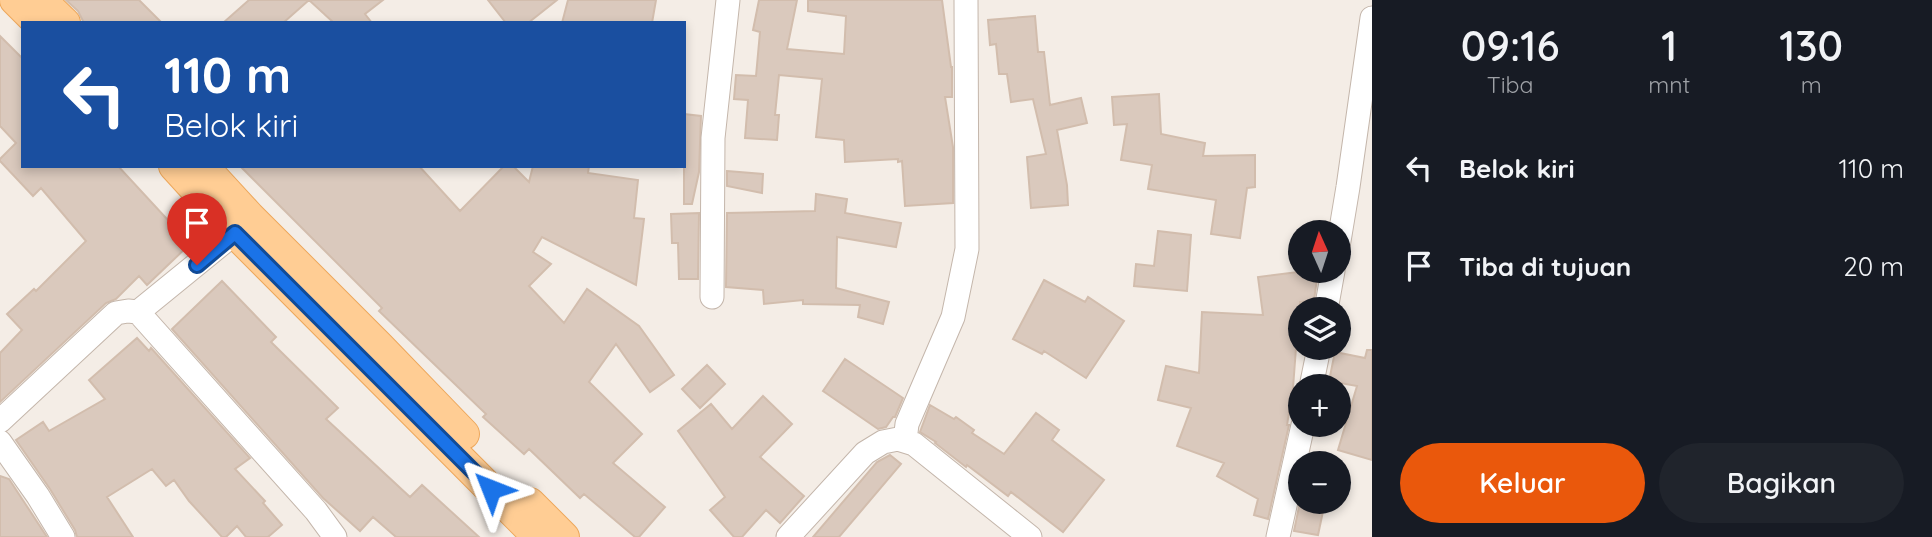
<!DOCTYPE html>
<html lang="id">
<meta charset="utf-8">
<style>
body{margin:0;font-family:Quicksand,sans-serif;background:#20242c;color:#f1f3f6;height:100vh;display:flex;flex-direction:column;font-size:26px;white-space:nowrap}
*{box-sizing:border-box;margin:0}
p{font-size:23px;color:#9ea1a6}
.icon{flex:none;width:38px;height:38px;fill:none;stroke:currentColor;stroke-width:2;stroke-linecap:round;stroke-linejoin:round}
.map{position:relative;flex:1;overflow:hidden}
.sheet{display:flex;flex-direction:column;background:#171b24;width:560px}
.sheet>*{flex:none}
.top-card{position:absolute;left:21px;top:21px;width:665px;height:147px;border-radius:0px;box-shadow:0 4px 10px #0003;background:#1a4fa0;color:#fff;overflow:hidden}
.needle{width:46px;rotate:357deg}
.buttons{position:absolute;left:1288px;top:220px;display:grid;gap:14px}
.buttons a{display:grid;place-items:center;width:63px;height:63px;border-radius:50%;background:#171b24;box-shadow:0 4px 10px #0003;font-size:35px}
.pin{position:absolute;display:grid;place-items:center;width:60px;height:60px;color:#fff;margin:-72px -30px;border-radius:50% 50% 50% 0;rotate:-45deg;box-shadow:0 0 7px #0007}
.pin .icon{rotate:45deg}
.me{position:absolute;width:77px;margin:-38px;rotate:315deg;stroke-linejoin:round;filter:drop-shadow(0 0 5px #0008)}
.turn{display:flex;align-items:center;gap:24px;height:147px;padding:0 28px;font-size:32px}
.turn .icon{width:91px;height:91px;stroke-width:2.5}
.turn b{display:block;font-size:49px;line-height:60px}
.eta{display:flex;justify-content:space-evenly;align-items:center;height:119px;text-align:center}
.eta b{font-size:42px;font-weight:600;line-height:49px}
.primary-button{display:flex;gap:14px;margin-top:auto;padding:14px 28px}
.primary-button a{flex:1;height:80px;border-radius:42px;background:#ea580c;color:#fff;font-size:28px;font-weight:600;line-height:80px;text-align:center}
.primary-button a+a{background:#20242c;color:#f1f3f6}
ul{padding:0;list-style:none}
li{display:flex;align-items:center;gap:21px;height:98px;padding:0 28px}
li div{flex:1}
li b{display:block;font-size:26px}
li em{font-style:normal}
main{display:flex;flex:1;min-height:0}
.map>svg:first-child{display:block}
.building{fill:#dac9bd;stroke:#d2bdad;stroke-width:2}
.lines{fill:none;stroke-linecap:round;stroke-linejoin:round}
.minor-casing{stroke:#c4b6ab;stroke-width:25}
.major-casing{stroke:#eda75b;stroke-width:32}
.minor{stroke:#fff;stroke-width:23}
.major{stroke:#ffcd94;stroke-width:30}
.route-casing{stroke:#114b97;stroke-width:18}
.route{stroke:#1a73e8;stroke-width:12}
</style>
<main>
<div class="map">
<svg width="1372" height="537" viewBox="0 0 1372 537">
<rect width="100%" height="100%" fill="#f4ede6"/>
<path class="building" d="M66,0h73l23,23h-78l-6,-12z
M249,0h60l-26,23h-60z
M309,0h74l-18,14 7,9h-38z
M488,0h69l-29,23h-22z
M568,0h88l-4,23h-90z
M759,0h38l-10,49 57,5 2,-38 -38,-5v-11h134l9,67h1v30h-7l8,50v56l-48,3 -3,-45 -4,1v-3l-53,3 -1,-22 -28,-3 6,-58 -43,-4 -4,40h4l-2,25 -32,-2 3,-38 -14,-1 2,-24 20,1 4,-44 -7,-2z
M1035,16l3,36h6l6,53 31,-7 6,25 -30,7 10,55 1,20 -37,3 -4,-51 19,-3 -13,-55 -22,3 -4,-28h-8l-3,-30 -6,1 -2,-25z
M0,36l23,23v107h95l72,78 -43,41 -8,-9 -23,23 -10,4 -106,99v-49l22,-23 -15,-16 27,-25 2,2 50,-50 -45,-53 -8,8 -33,-35v-2l16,-16 -16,-17z
M1159,94l2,40 44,9 -2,13 52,-1v32l-8,1 -7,50 -29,-4 5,-34 -68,-11 4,-24 -31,-5 6,-36 -13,1 -2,-28z
M684,114l17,2 -2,56 -7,32h-8z
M240,166h179l41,45 44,-45h9l16,16 4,-16h56l-1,7 50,7 -4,38 10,1 -8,66 -94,-48 -9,15 18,12 -22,22 35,37 23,-34 52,37 35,49 -24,17 -34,-48 -27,38 53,52 -29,29 52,44 -26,30h-4l-51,-43 -4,4 -51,-49 -5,5 -41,-37 3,-3 -107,-103 3,-3z
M727,171l36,3 -1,19 -35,-7z
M816,194l31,5 -2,14 56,10 -5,24 -59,-10 -1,51 53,14 -6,22 -25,-7 2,-12 -57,-1v-4l-39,4 -1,-14 -37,-3 1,-74 88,-2z
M699,213l-1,66h-19l-1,-36h-6l-1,-29z
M1158,231l33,4 -4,56 -53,-5 2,-22 18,2z
M1306,271h10l1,8 -3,21 -14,2v46h-4l-3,40 -6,37h2l-21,94 -14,-4 4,-16 -41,-23 7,-13 -47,-17 14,-38 -33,-8 8,-34 33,7 3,-61 61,3 -5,-38z
M1044,280l41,22 3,-5 36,24 -38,57 -42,-27 -2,3 -29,-15z
M222,281l54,56 -5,5 67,66 -12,11 84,78 12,-12 57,52h-83l-23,-20 -13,14 -37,-33 -151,-169z
M137,338l12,13 2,-3 99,110 -15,11 30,32 -2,2 19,22 -14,12h-22l-9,-11 -11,11h-4l-33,-36 -15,-21 -8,6 -14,-17 -45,28 26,40h-56l-2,-7 -25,-41 -34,-49 27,-18 6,9 56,-32 -16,-19z
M1367,350h5v110l-34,-10 19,-64 -28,-5 6,-29 30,6z
M845,359l58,39 -8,19h-2l-7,10 -8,2 -55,-38z
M707,365l18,19 -25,24 -18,-19z
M763,396l29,28 -32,33 44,39 -24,27 -14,-13 -24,27h-8l-24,-27 15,-13 -47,-66 33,-27 21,25z
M930,405l24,14 2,-2 18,13 -2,3 32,21 32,-41 23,17 -7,10 52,40 -41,52 -52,-40 -3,4 -41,-31 -1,2 -31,-24 1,-1 -16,-10z
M890,455l11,9 -62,73h-26l64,-75z
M0,476l9,3 38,58h-47z
M1300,502h25l-7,33 -24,-4z"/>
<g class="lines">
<defs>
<path id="minor" d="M1339,241l9,-54 24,-169
M712,297l1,-159 15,-138
M1326,310l7,-39
M138,312l97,-79
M1311,387l8,-39
M0,421l116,-108 12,-2 10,1 178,199 19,26
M905,441l2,-17 46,-107 14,-68 -1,-249
M0,442l38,54 25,41
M788,537l77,-84 18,-11 15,-3 16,5 116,93
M1278,537l25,-112"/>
<path id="major" d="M15,0l23,23
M41,0l24,23
M174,166l61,67 303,304
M203,166l46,50 131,131 84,87
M530,503l34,34"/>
</defs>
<use href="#minor" class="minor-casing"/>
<use href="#major" class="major-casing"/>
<use href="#minor" class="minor"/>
<use href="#major" class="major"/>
</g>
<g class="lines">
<defs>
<path id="route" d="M197,265l38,-32 256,256"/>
</defs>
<use href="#route" class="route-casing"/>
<use href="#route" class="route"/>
</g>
</svg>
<div class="buttons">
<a><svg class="needle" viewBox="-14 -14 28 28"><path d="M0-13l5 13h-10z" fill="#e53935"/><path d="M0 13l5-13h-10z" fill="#9ea1a6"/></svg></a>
<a><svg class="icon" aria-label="layers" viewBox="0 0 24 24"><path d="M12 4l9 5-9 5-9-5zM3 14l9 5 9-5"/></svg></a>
<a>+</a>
<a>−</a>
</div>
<div class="pin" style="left:197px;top:265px;background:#d93025"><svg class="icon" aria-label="arrive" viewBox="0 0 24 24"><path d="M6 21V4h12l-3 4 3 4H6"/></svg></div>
<svg class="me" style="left:491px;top:489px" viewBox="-20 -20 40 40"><path d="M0-17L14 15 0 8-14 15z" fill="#1a73e8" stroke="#fff" stroke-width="4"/></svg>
<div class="top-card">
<div class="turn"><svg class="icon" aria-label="left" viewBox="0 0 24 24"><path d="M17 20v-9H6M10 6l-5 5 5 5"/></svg><div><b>110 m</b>Belok kiri</div></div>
</div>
</div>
<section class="sheet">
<div class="eta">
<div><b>09:16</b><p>Tiba</p></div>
<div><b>1</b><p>mnt</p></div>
<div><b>130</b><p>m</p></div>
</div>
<ul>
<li><svg class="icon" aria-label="left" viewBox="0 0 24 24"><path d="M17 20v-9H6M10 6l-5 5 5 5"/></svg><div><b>Belok kiri</b></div><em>110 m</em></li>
<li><svg class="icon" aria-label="arrive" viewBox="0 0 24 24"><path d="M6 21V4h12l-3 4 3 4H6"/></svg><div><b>Tiba di tujuan</b></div><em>20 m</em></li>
</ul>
<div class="primary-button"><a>Keluar</a><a>Bagikan</a></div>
</section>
</main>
